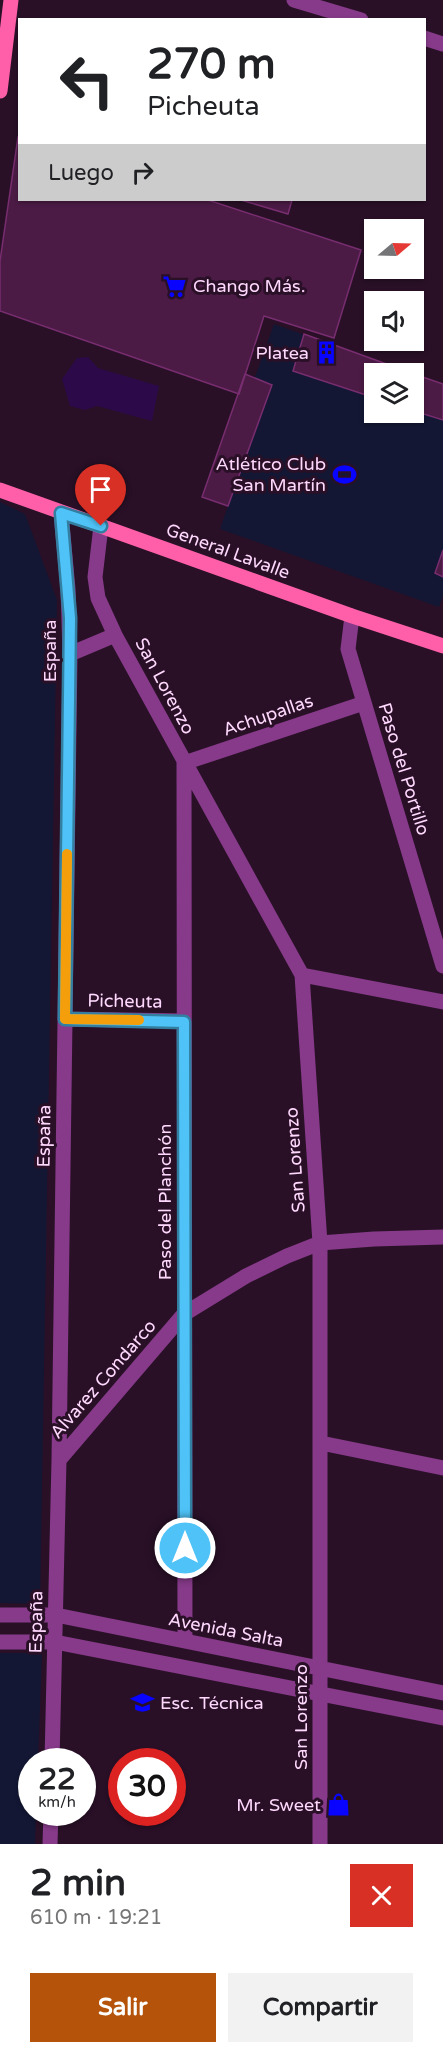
<!DOCTYPE html>
<html lang="es">
<meta charset="utf-8">
<style>
body{margin:0;font-family:"Varela Round",sans-serif;background:#f2f2f2;color:#202124;height:100vh;display:flex;flex-direction:column;font-size:22px;white-space:nowrap}
*{box-sizing:border-box;margin:0}
p{font-size:20px;color:#757577}
.icon{flex:none;width:33px;height:33px;fill:none;stroke:currentColor;stroke-width:2;stroke-linecap:round;stroke-linejoin:round}
.map{position:relative;height:1844px;overflow:hidden}
.panel{display:flex;flex-direction:column;background:#fff;flex:1}
.panel>*{flex:none}
.guide{position:absolute;left:18px;top:18px;width:408px;height:183px;border-radius:0px;box-shadow:0 2px 4px #0004;background:#fff;color:#202124;overflow:hidden}
.needle{width:39px;rotate:71deg}
.controls{position:absolute;left:364px;top:219px;display:grid;gap:12px}
.controls a{display:grid;place-items:center;width:60px;height:60px;border-radius:0px;background:#fff;box-shadow:0 2px 4px #0004;font-size:30px}
.speed{position:absolute;left:18px;top:1748px;display:flex;gap:12px;font-size:30px;font-weight:700;text-align:center}
.speed>*{display:grid;place-content:center;width:78px;height:78px;border-radius:50%;background:#fff;box-shadow:0 2px 4px #0004;line-height:1}
.speed small{font-size:15px;font-weight:400}
.speed .limit{border:9px solid #d22;background:#fff;color:#111}
.pin{position:absolute;display:grid;place-items:center;width:51px;height:51px;color:#fff;margin:-62px -26px;border-radius:50% 50% 50% 0;rotate:-45deg;box-shadow:0 0 6px #0007}
.pin .icon{rotate:45deg}
.me{position:absolute;width:66px;margin:-33px;rotate:0deg;stroke-linejoin:round;filter:drop-shadow(0 0 4px #0008)}
.turn{display:flex;align-items:center;gap:21px;height:126px;padding:0 30px;font-size:27px}
.turn .icon{width:78px;height:78px;stroke-width:2.5}
.turn b{display:block;font-size:42px;line-height:51px}
.then{display:flex;align-items:center;height:57px;padding:0 30px;background:#0003;gap:12px;font-size:22px}
.round{display:grid;place-items:center;flex:none;width:63px;height:63px;border-radius:0px;background:#f2f2f2}
.headline{display:flex;align-items:center;justify-content:space-between;height:102px;padding:0 30px}
h1{font-size:36px;font-weight:800;line-height:45px}
.button{display:flex;gap:12px;margin-top:auto;padding:12px 30px}
.button a{flex:1;height:69px;border-radius:0px;background:#b45309;color:#fff;font-size:24px;font-weight:800;line-height:69px;text-align:center}
.button a+a{background:#f2f2f2;color:#202124}
.map>svg:first-child{display:block}
.green{fill:#131734}
.water{fill:#2c0a49}
.building{fill:#4b1b45;stroke:#772d6f;stroke-width:1.5}
.lines{fill:none;stroke-linecap:round;stroke-linejoin:round}
.minor{stroke:#863a89;stroke-width:15}
.major{stroke:#ff5fa8;stroke-width:15}
.route-casing{stroke:#337fa1;stroke-width:15}
.route{stroke:#4fc3f7;stroke-width:10}
.slow{stroke:#f59e0b;stroke-width:10}
.labels{text-anchor:middle;stroke-width:6;stroke-linejoin:round;paint-order:stroke}
.poi-label{font-size:18px;fill:#ffd8fe;stroke:#291027;text-anchor:end}
.street-label{font-size:18px;fill:#ffd8fe;stroke:#291027}
</style>
<div class="map">
<svg width="443" height="1844" viewBox="0 0 443 1844">
<rect width="100%" height="100%" fill="#291027"/>
<path class="green" d="M274,324l140,50h-39v38h39v-38l29,10v212l-4,11 -219,-78 8,-23 -26,-9 43,-123 10,3z
M0,502l25,12 32,86 -17,1004 -40,-1z
M0,1653h42l-4,108h-6v51h4l-1,32h-35z"/>
<path class="water" d="M88,357l10,11 61,18 -7,35 -55,-15 -12,4 -15,-4 -8,-27 15,-21z"/>
<path class="building" d="M18,137h2v63h188l153,50 -27,88 -70,-22 -25,78 -239,-83v-50z
M241,200h51l-4,14z
M304,334l110,40h-39v24l-82,-27z
M245,374l27,11 -44,121 -26,-9z
M414,374l29,10v36l-29,-9z
M443,550v27l-8,-4z"/>
<g class="lines">
<path class="minor" d="M294,0l67,20
M424,38l19,6
M101,526l-6,51 3,21 17,37 187,340 18,268v601
M352,616l-4,33 95,317
M70,654l45,-19
M302,975l141,27
M65,1019l119,2
M321,1443l122,25
M59,1460l125,-146 62,-38 41,-20 33,-13 54,-4 69,-2
M0,1615h56l387,78
M185,1641l-1,-878 180,-60
M0,1642h55l388,76
M52,1761l7,-301 11,-806 -2,-65 -7,-76
M50,1844l1,-32"/>
<path class="major" d="M0,91l11,-91
M0,490l352,126 91,30"/>
</g>
<g class="lines">
<defs>
<path id="route" d="M101,526l-40,-13 9,105 -5,401 119,3 1,526"/>
</defs>
<use href="#route" class="route-casing"/>
<use href="#route" class="route"/>
<path class="slow" d="M67,854l-2,165 74,1"/>
</g>
<defs>
<symbol id="supermarket-bare" viewBox="-9 -9 18 18"><path d="M-6-5.5h2.5l.6 2H6L4.5 2H-2.5L-4.4-4H-6ZM-1.5 3.2a1.3 1.3 0 1 0 .1 0ZM3 3.2a1.3 1.3 0 1 0 .1 0Z" fill="#0804ff" stroke="#291027" stroke-width="2.5" paint-order="stroke"/></symbol>
<symbol id="building-bare" viewBox="-9 -9 18 18"><path d="M-4-6H4V6H1V3H-1V6H-4ZM-2.5-4.3h1.7v1.8h-1.7ZM.8-4.3h1.7v1.8H.8ZM-2.5-1h1.7V.8h-1.7ZM.8-1h1.7V.8H.8Z" fill="#0804ff" stroke="#291027" stroke-width="2.5" paint-order="stroke"/></symbol>
<symbol id="stadium-bare" viewBox="-9 -9 18 18"><path d="M0-5a6.5 5 0 1 0 0 10a6.5 5 0 1 0 0-10ZM-3.5-1.8h7v3.6h-7Z" fill="#0804ff" stroke="#291027" stroke-width="2.5" paint-order="stroke"/></symbol>
<symbol id="school-bare" viewBox="-9 -9 18 18"><path d="M0-5L7-2L0 1L-7-2ZM-4 1L0 2.5L4 1V4Q0 6-4 4Z" fill="#0804ff" stroke="#291027" stroke-width="2.5" paint-order="stroke"/></symbol>
<symbol id="shop-bare" viewBox="-9 -9 18 18"><path d="M-5-2.5h2.3a2.7 3.5 0 0 1 5.4 0H5L5.5 6h-11ZM-1.5-2.5h3a1.5 2.3 0 0 0-3 0Z" fill="#0804ff" stroke="#291027" stroke-width="2.5" paint-order="stroke"/></symbol>
</defs>
<g fill-rule="evenodd">
<use href="#supermarket-bare" x="158" y="270" width="33" height="33"/>
<use href="#building-bare" x="310" y="336" width="33" height="33"/>
<use href="#stadium-bare" x="328" y="458" width="33" height="33"/>
<use href="#school-bare" x="126" y="1686" width="33" height="33"/>
<use href="#shop-bare" x="322" y="1788" width="33" height="33"/>
</g>
<g class="labels">
<g class="poi-label">
<text x="193" y="292" text-anchor="start">Chango Más.</text>
<text x="309" y="359">Platea</text>
<text x="326" y="470">Atlético Club<tspan x="326" dy="21">San Martín</tspan></text>
<text x="160" y="1709" text-anchor="start">Esc. Técnica</text>
<text x="321" y="1811">Mr. Sweet</text>
</g>
<g class="street-label">
<text transform="translate(228 551) rotate(20)" y="6">General Lavalle</text>
<text transform="translate(50 651) rotate(-90)" y="6">España</text>
<text transform="translate(165 686) rotate(62)" y="6">San Lorenzo</text>
<text transform="translate(268 715) rotate(-19)" y="6">Achupallas</text>
<text transform="translate(404 769) rotate(73)" y="6">Paso del Portillo</text>
<text transform="translate(125 1001) rotate(1)" y="6">Picheuta</text>
<text transform="translate(44 1136) rotate(-89)" y="6">España</text>
<text transform="translate(295 1160) rotate(-94)" y="6">San Lorenzo</text>
<text transform="translate(165 1202) rotate(-90)" y="6">Paso del Planchón</text>
<text transform="translate(103 1379) rotate(-49)" y="6">Alvarez Condarco</text>
<text transform="translate(36 1622) rotate(-89)" y="6">España</text>
<text transform="translate(226 1630) rotate(11)" y="6">Avenida Salta</text>
<text transform="translate(301 1717) rotate(-90)" y="6">San Lorenzo</text>
</g>
</g>
</svg>
<div class="controls">
<a><svg class="needle" viewBox="-14 -14 28 28"><path d="M0-13l5 13h-10z" fill="#e53935"/><path d="M0 13l5-13h-10z" fill="#757577"/></svg></a>
<a><svg class="icon" aria-label="sound" viewBox="0 0 24 24"><path d="M4 9h4l5-4v14l-5-4H4zM17 9q2 3 0 6"/></svg></a>
<a><svg class="icon" aria-label="layers" viewBox="0 0 24 24"><path d="M12 4l9 5-9 5-9-5zM3 14l9 5 9-5"/></svg></a>
</div>
<div class="speed"><div>22<small>km/h</small></div><div class="limit">30</div></div>
<div class="pin" style="left:101px;top:526px;background:#d93025"><svg class="icon" aria-label="arrive" viewBox="0 0 24 24"><path d="M6 21V4h12l-3 4 3 4H6"/></svg></div>
<svg class="me" style="left:185px;top:1548px" viewBox="-20 -20 40 40"><circle r="17" fill="#4fc3f7" stroke="#fff" stroke-width="3"/><path d="M0-11L8 9 0 5-8 9z" fill="#fff"/></svg>
<div class="guide">
<div class="turn"><svg class="icon" aria-label="left" viewBox="0 0 24 24"><path d="M17 20v-9H6M10 6l-5 5 5 5"/></svg><div><b>270 m</b>Picheuta</div></div>
<div class="then">Luego<svg class="icon" aria-label="right" viewBox="0 0 24 24"><path d="M7 20v-9h11M14 6l5 5-5 5"/></svg></div>
</div>
</div>
<section class="panel">
<div class="headline"><div><h1>2 min</h1><p>610 m · 19:21</p></div><a class="round" style="background:#d93025;color:#fff"><svg class="icon" aria-label="close" viewBox="0 0 24 24"><path d="M6 6l12 12M18 6L6 18"/></svg></a></div>
<div class="button"><a>Salir</a><a>Compartir</a></div>
</section>
